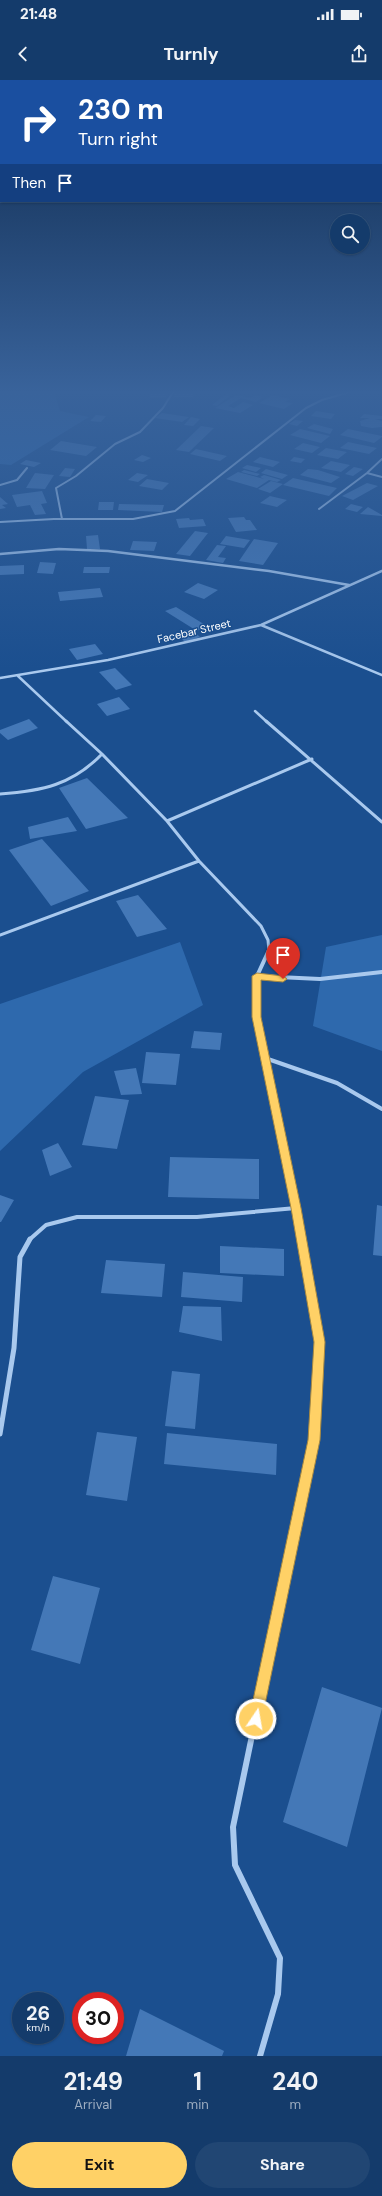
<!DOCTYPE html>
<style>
body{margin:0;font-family:"DM Sans",sans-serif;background:#214673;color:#f1f3f6;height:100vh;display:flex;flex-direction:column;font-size:15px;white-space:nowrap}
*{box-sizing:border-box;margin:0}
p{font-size:13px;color:#9dadc1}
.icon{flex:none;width:22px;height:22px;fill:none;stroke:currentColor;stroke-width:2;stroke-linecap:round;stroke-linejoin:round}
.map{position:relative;height:1976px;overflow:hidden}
.details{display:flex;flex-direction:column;background:#143b6b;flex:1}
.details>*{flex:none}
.hud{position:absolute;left:0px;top:0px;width:382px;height:122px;box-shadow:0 1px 3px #0004,0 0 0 1px #33557e;background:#1a4fa0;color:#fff;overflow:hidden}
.buttons{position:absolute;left:330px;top:134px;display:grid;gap:8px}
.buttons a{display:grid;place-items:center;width:40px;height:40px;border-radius:50%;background:#143b6b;box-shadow:0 1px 3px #0004,0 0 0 1px #33557e;font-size:20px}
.speed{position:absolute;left:12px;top:1912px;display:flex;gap:8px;font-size:20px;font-weight:700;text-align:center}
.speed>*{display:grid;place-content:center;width:52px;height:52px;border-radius:50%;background:#143b6b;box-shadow:0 1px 3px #0004,0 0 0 1px #33557e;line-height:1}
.speed small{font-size:10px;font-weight:400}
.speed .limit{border:6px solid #d22;background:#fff;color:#111}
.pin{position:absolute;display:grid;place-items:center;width:34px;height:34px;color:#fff;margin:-41px -17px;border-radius:50% 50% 50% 0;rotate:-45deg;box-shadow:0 0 4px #0007}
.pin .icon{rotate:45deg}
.me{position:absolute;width:44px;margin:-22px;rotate:12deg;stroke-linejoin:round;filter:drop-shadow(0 0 3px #0008)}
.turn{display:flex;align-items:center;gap:14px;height:84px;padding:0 12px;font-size:18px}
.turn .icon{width:52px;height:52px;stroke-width:2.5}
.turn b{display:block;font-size:28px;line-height:34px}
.then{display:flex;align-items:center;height:38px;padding:0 12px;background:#0003;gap:8px;font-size:15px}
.eta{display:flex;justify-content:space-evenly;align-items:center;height:68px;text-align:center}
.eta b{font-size:24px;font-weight:700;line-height:28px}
.primary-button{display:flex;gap:8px;margin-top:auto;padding:8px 12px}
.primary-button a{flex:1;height:46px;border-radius:24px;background:#ffd166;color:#111;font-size:16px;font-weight:700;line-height:46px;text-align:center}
.primary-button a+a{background:#214673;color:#f1f3f6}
.status{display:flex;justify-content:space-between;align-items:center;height:28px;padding:0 20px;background:#143b6b;direction:ltr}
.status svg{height:11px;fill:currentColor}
header{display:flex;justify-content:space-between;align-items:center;height:52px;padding:0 12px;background:#143b6b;font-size:18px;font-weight:700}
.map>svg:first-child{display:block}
.green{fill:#2e69ad}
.building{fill:#4478b7}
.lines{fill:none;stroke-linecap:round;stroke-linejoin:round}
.minor-far5{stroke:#a9c9ee;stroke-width:2}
.minor-far4{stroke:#a9c9ee;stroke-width:2.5}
.minor-far3{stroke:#a9c9ee;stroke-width:3}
.minor-far2{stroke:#a9c9ee;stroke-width:4}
.minor-far1{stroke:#a9c9ee;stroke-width:5}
.minor{stroke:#a9c9ee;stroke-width:6}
.route{fill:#ffd166;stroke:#a68842}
.labels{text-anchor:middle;stroke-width:3;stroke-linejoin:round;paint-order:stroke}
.far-street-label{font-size:11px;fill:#fff;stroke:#1b4f8f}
</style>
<div class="status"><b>21:48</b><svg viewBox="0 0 49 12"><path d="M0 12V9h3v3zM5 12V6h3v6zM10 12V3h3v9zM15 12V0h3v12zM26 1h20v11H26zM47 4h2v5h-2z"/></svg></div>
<header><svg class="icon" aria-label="back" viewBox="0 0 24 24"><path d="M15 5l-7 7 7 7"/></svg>Turnly<svg class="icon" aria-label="share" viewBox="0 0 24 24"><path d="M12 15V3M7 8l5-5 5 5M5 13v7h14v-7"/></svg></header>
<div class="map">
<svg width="382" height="1976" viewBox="0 0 382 1976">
<rect width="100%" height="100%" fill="#1b4f8f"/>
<path class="green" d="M0,312h54l6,19 29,6 -78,48 -11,-1z
M382,855v116l-69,-25 13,-79z
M180,862l23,63 -120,67 -83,79v-147z"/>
<path class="building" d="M149,312h20l-3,5 -16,1z
M175,312h19l-1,5h-19z
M197,312h22l1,2h-23z
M226,314l5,1 -14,11 -5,-1z
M236,315l15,3 4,-3 8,2 -7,5 -15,-4 -13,8 6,2 9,-6 10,3 -13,8 -25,-5z
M273,315l17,4 -5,3 8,1 -9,6 -25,-6z
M316,331l19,3 -4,5 -20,-3z
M162,333l27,4 -7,5 -27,-4z
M364,334l18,2v3h-7l7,2v6l-10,1 -11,-2 -1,-5 10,-3h-10z
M96,335l10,1 -5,6 -11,-1z
M191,337l9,2 -7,7 -9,-1z
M295,340l8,1 -6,5 -8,-2z
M314,344l19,5 -3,5 -23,-6z
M201,346l13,2 -25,24 -13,-2z
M300,349l30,7 -9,7 -31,-8z
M348,349l34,7v1l-8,6 -34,-8z
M61,361l36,6 -11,9 -36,-6z
M348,362l29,6 -8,6 -29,-6z
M303,363l17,4 -8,6 -18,-4z
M326,368l21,4 -9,7 -21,-4z
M196,369l31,7 -7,5 -30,-7z
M142,375l9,3 -8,4 -9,-2z
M260,377l20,5 -7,5 -20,-5z
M294,377l11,2 -4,4 -11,-2z
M26,380l15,3 -7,4 -14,-3z
M331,381l19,4 -9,7 -20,-4z
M247,385l14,3 -5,4 -14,-4z
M354,387l9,2 -10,7 -8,-2z
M65,388l10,1 -5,8 -11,-1z
M266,389l22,6 -6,4 -21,-6z
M308,389l10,1 22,7 -9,6 -31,-8z
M244,390l16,4 -3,2 -16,-4z
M238,392l26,7 -4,-2 4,-2 17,5 -4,2 -8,-2 -12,8 -31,-9z
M35,393l19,2 -9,14 -19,-1z
M137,393l11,2 -10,7 -10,-2z
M293,398l44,10 -8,8 -46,-11z
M147,399l22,4 -7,7 -23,-4z
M271,401l12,3 -13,9 -12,-4z
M367,403l11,3 -25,14 -11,-4z
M42,411l5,12 -6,1 5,10 -11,1 -5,-10 -13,2 -5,-12z
M270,416l17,4 -10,7 -17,-4z
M0,417l8,7 -6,1 4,3 -6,1z
M99,422h15l-1,8h-15z
M119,424l45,1 -2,7 -44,-2z
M351,424l12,3 -6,5 -12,-3z
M368,427l14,8v1l-22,-2z
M244,437l2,3h4l7,10 -21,2 -8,-14z
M189,438l1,2 13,-1 3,7 -27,2 -3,-9z
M195,451l13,2 -18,23 -14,-2z
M98,455l2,14h-13l-1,-13z
M226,456l24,4 -6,8 -24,-4z
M254,459l24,4 -15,22 -24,-4z
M133,461l24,1 -3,9 -24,-1z
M217,465l9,1 -8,11 8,1 -3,5 -17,-3z
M40,482l16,1 -3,11 -16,-1z
M24,485v9l-24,1v-9z
M84,487h26l-1,6h-26z
M198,503l20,7 -14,9 -20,-7z
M100,508l3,9 -43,4 -2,-9z
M176,527l31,19 -10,5 -32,-20z
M191,549l9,8 -15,5 -9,-9z
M95,564l8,10 -26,6 -8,-11z
M115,588l17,17 -16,5 -17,-18z
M119,617l11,12 -23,7 -10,-12z
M29,639l9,9 -30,12 -8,-7v-3z
M87,698l41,40 -42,11 -27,-41z
M68,737l9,14 -47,8 -2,-12z
M42,759l47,52 -38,15 -42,-56z
M138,815l29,34 -30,8 -21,-36z
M194,951l28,2 -2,17 -29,-2z
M146,972l34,2 -4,31 -34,-2z
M136,988l6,26 -21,1 -7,-24z
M95,1016l34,4 -12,49 -35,-4z
M58,1063l14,24 -22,9 -8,-26z
M170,1077l89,2v40l-91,-2z
M0,1115l14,5 -13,22h-1z
M377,1125l5,1v50l-9,-1z
M220,1166l64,3v27l-64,-3z
M106,1180l59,4 -3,33 -61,-4z
M183,1192l60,5 -1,25 -61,-5z
M183,1226l38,1 1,34 -43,-9z
M172,1291l28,3 -5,55 -30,-3z
M97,1352l40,5 -10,64 -41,-6z
M167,1353l110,11 -1,31 -112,-11z
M53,1496l47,12 -20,76 -49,-14z
M322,1607l60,21 -35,139 -64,-25z
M140,1929l84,42 -2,5h-96z"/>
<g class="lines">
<path class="minor-far5" d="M367,393l15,4
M0,405l17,-5 10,-12
M319,429l48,-36 15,-14
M62,439l-6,-31 20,-12 39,-32 25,-12 23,-24 10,-16
M0,442l54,-3h79l42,-8 131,-103 16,-8 28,-8"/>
<path class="minor-far4" d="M0,474l59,-5 49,2 161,20 80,14
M261,545l121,50
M18,596l49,46
M0,598l108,-18 153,-35 121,-54
M255,631l12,11"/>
<path class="minor-far3" d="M66,641l36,33 65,67 32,40 62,65 7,14 1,11
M266,641l116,101
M0,714c42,-3 72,-9 102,-40
M167,741l145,-62
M0,855l199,-74"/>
<path class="minor-far2" d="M269,870l-12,26 -1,41 45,223
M257,896l63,3 62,-7
M265,978l72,25 45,26
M29,1160l17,-15 31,-8h120l99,-9"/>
<path class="minor-far1" d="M0,1354l14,-86 6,-91 10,-18
M280,1522l34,-162 5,-98 -18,-103"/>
<path class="minor" d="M260,1976l18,-62 2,-36 -45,-93 -2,-38 47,-226"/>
</g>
<linearGradient id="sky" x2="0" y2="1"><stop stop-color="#0f2b4f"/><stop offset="0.53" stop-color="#39639b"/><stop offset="1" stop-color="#39639b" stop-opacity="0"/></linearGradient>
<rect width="382" height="589" fill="url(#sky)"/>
<path class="route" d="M257,893l26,3 4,3 -4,3 -22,-2v37l40,191 24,134 -5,98 -58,279 -2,5 -4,2 -5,-2 -2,-5 59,-279 6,-98 -23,-134 -39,-191v-41z"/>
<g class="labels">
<g class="far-street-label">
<text transform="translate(194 551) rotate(-13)" y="4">Facebar Street</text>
</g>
</g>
</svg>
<div class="buttons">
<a><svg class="icon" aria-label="search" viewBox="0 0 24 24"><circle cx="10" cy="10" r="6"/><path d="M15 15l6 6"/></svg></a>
</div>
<div class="speed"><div>26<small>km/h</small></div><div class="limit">30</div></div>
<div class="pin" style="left:283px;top:899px;background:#d93025"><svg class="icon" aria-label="arrive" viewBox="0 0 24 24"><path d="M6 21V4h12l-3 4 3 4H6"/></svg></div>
<svg class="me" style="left:256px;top:1639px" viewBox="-20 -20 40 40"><circle r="17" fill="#ffd166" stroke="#fff" stroke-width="3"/><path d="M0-11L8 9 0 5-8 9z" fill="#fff"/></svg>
<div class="hud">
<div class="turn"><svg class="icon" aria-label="right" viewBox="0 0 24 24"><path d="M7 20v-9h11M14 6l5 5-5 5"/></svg><div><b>230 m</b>Turn right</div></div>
<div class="then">Then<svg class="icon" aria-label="arrive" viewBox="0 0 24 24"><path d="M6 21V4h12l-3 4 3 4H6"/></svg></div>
</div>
</div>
<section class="details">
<div class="eta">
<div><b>21:49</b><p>Arrival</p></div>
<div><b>1</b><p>min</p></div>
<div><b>240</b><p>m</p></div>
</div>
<div class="primary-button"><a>Exit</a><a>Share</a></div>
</section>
